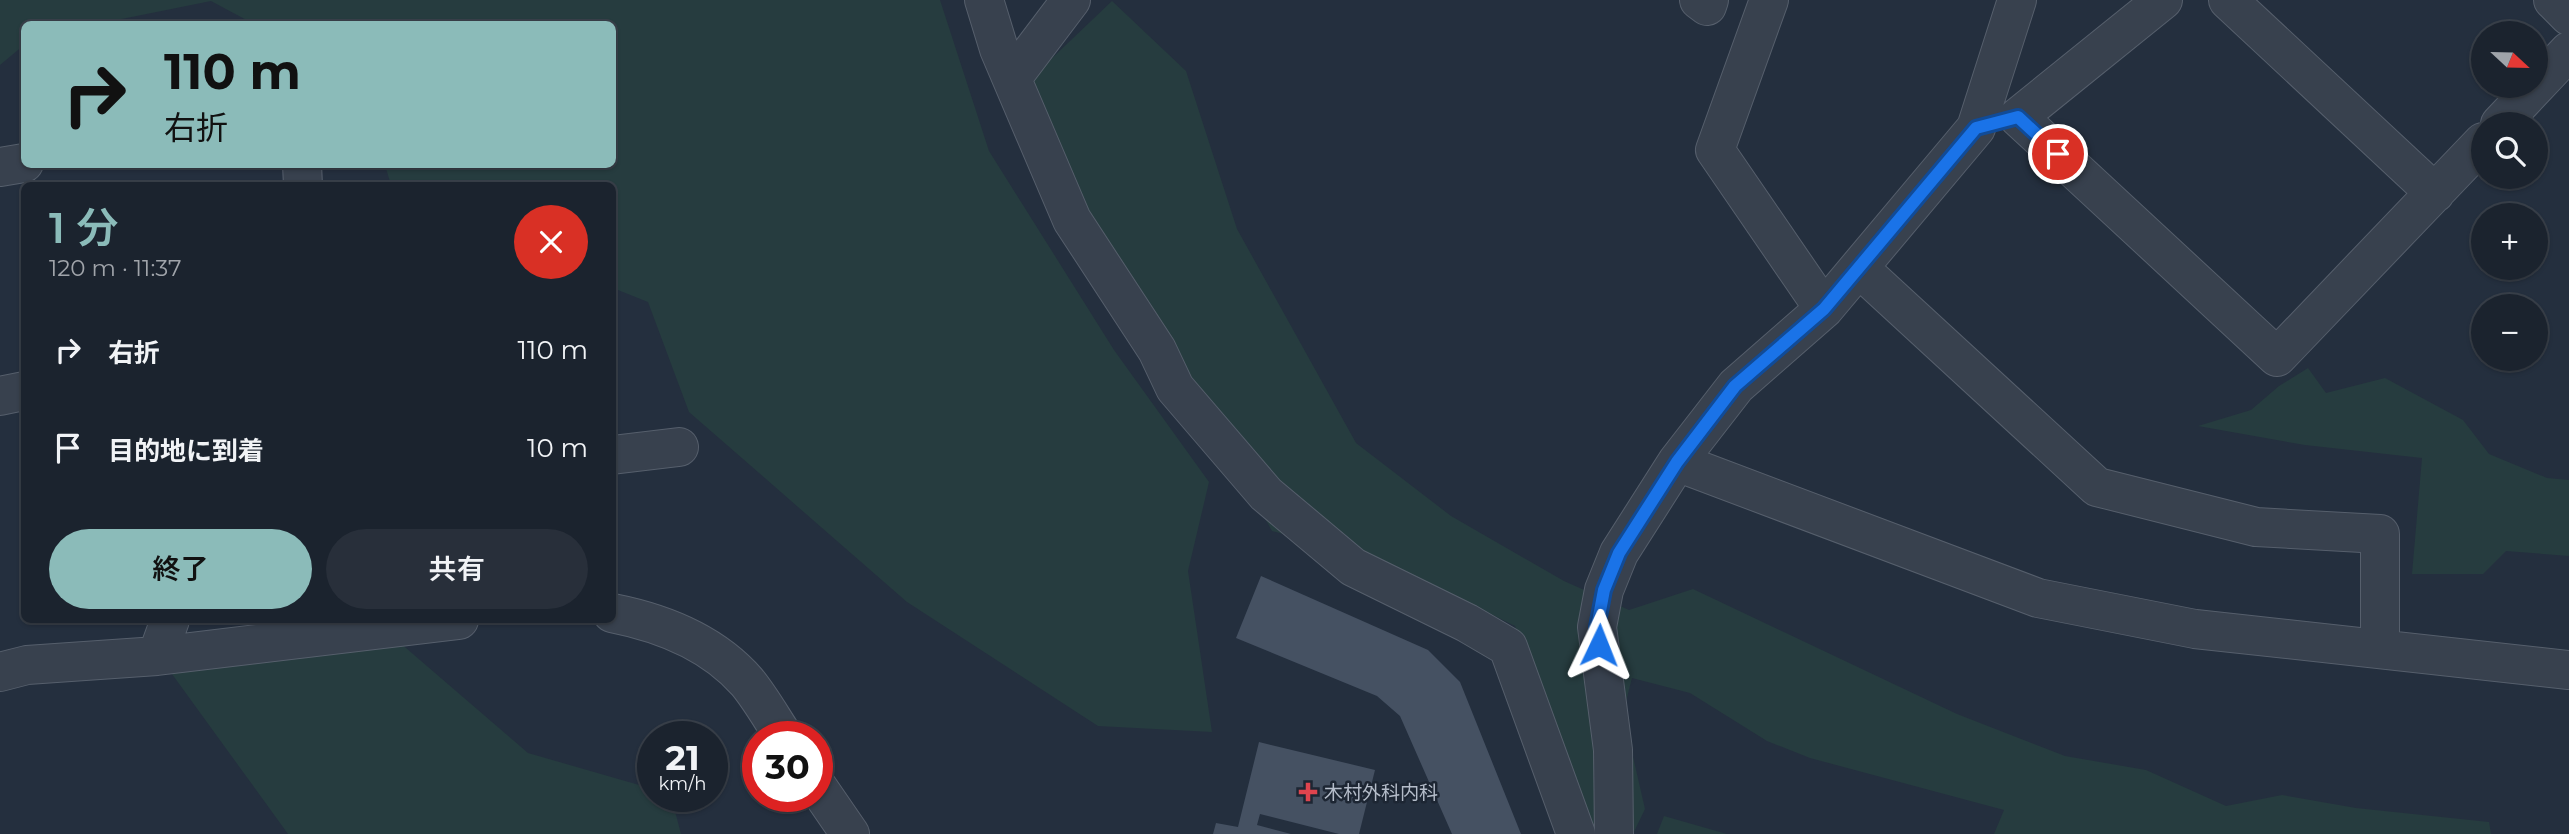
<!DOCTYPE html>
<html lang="ja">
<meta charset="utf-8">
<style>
body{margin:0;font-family:Montserrat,"Noto Sans JP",sans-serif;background:#282f3a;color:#f1f3f6;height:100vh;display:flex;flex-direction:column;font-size:26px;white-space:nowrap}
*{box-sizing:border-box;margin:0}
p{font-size:23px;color:#a0a4aa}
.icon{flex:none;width:38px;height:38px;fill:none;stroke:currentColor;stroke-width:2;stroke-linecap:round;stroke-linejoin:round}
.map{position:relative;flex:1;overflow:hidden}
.sheet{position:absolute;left:21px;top:182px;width:595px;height:441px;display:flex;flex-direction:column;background:#1b232e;border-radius:10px;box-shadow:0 2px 5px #0004,0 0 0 2px #39404a}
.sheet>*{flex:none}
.guide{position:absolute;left:21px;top:21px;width:595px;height:147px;border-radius:10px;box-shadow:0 2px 5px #0004,0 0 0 2px #39404a;background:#8bbbb9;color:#111;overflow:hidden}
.needle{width:46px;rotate:112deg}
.fabs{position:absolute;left:2471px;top:21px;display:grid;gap:14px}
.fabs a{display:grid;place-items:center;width:77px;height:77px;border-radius:50%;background:#1b232e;box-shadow:0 2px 5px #0004,0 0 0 2px #39404a;font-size:35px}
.speed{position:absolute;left:637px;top:721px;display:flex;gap:14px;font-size:35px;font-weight:700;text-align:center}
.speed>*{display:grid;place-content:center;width:91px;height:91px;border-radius:50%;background:#1b232e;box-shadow:0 2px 5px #0004,0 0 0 2px #39404a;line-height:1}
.speed small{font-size:18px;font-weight:400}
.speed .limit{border:10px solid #d22;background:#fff;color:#111}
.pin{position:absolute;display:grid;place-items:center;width:60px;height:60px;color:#fff;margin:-30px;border:4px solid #fff;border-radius:50%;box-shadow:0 2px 7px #0007}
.me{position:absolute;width:77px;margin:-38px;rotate:2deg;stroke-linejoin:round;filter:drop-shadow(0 0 5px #0008)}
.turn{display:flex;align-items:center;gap:24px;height:147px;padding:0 28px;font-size:32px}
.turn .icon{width:91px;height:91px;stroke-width:2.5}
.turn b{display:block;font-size:49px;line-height:60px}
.round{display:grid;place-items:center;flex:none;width:74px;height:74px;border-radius:37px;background:#282f3a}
.overview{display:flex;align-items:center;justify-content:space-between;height:119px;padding:0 28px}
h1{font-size:42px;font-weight:600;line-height:52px;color:#8bbbb9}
.action{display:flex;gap:14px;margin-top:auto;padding:14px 28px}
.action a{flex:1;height:80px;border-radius:42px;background:#8bbbb9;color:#111;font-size:28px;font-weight:600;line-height:80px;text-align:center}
.action a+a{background:#282f3a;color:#f1f3f6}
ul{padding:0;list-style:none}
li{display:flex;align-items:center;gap:21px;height:98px;padding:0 28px}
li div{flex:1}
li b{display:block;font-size:26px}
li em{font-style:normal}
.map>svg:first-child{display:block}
.green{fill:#263c3f}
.building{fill:#455162}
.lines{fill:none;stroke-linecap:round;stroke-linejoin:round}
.minor-casing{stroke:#565f6c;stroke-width:40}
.minor{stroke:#38414e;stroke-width:38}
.route-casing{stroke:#114b97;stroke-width:18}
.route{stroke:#1a73e8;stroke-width:12}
.health-dot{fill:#e0444e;stroke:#1d2633;stroke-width:2.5}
.labels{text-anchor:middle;stroke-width:5;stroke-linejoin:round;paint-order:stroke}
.poi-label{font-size:19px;fill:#b4bcc9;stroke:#1d2633;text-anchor:start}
</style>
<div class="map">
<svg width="2569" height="834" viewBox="0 0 2569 834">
<rect width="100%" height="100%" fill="#242f3e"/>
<path class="green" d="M0,0h940l49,151 125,199 95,132 -21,89 24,161 -114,-6 -191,-124 -218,-190 -41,-110 -35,-14 -1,-102 -221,-1 -6,-20 227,-1v-140h-358l-43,-23 -114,23h-73v21l-24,20z
M1112,1l74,70 51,158 119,214 95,73 113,65 65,29 64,-21 264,125 108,42 81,14 80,36 56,-11 74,13 133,14 2,12h-497l10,-24 -194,-52 -43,-17 -77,-48 -58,-15 -9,35 22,96 -12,25h-36l-32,-68 -50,-140 -134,-66 -109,-29 -95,-172 -131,-175 -20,-101z
M2308,368l18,25 59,-15 78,42 26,34 58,24 22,2v76l-63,-5 -23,23h-71l10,-116 -117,-13 -107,-19 53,-16 28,-24z
M399,642l129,111 125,36v7h18l10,38h-393l-124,-171z
M1664,816l63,18h-70z"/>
<path class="building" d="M1261,576l167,74 32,32 61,152h-69l-52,-118 -23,-20 -141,-58z
M1259,742l116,28 -16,64h-20l-79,-20 -3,11 34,9h-78l3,-11 22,4z"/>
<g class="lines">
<defs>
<path id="minor" d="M984,0l15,49 73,171 85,130 18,38 91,106 87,73 114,56 41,24 68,187
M1699,0l8,6 2,-6
M1769,0l-54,150 109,159
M2163,0l-145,117 259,240 206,-215
M2228,0l207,193
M2553,0l16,16
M1012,78l59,-78
M2500,124l69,-73
M302,164l1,22
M0,167l24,-4
M1859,268l238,219 159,40 124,7v115
M0,396l24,-5
M612,455l67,-8
M1677,462l361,136 157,31 374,41
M612,613c51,10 100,29 135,69 14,17 25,37 37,55
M157,656l13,-36
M0,672l27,-7 130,-9 302,-36
M817,786l33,48
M1614,834l-1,-84 -16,-123 7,-37 15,-37 58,-91 59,-76 88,-77 152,-181 41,-128"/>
</defs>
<use href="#minor" class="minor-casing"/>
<use href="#minor" class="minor"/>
</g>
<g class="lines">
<defs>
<path id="route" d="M1599,645l-2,-18 7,-37 15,-37 58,-91 58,-76 89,-77 152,-181 42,-11 40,37"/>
</defs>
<use href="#route" class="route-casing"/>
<use href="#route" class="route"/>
</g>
<path class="health-dot" d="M1304.5 781.5h7v7h7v7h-7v7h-7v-7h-7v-7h7z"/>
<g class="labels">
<g class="poi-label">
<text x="1324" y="799">木村外科内科</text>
</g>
</g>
</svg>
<div class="fabs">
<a><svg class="needle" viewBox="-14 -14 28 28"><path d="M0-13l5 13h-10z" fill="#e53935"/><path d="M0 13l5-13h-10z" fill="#a0a4aa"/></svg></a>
<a><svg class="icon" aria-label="search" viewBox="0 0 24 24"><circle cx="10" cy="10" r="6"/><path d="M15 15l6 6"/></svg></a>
<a>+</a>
<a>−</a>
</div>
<div class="speed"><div>21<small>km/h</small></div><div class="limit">30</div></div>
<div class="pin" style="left:2058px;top:154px;background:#d93025"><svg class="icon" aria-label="arrive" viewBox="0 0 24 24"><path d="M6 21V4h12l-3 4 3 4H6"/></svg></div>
<svg class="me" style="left:1599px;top:645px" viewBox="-20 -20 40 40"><path d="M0-17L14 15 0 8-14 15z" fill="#1a73e8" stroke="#fff" stroke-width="4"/></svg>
<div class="guide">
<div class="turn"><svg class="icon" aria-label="right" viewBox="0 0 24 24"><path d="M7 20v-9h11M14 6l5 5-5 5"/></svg><div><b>110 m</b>右折</div></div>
</div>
<section class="sheet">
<div class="overview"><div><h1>1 分</h1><p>120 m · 11:37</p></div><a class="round" style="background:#d93025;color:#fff"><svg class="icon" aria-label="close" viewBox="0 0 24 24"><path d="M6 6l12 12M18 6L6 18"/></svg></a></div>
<ul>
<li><svg class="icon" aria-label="right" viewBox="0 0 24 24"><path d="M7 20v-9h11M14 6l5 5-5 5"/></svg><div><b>右折</b></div><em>110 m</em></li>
<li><svg class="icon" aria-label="arrive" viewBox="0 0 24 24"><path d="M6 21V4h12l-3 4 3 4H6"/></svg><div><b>目的地に到着</b></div><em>10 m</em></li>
</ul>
<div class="action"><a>終了</a><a>共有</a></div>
</section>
</div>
